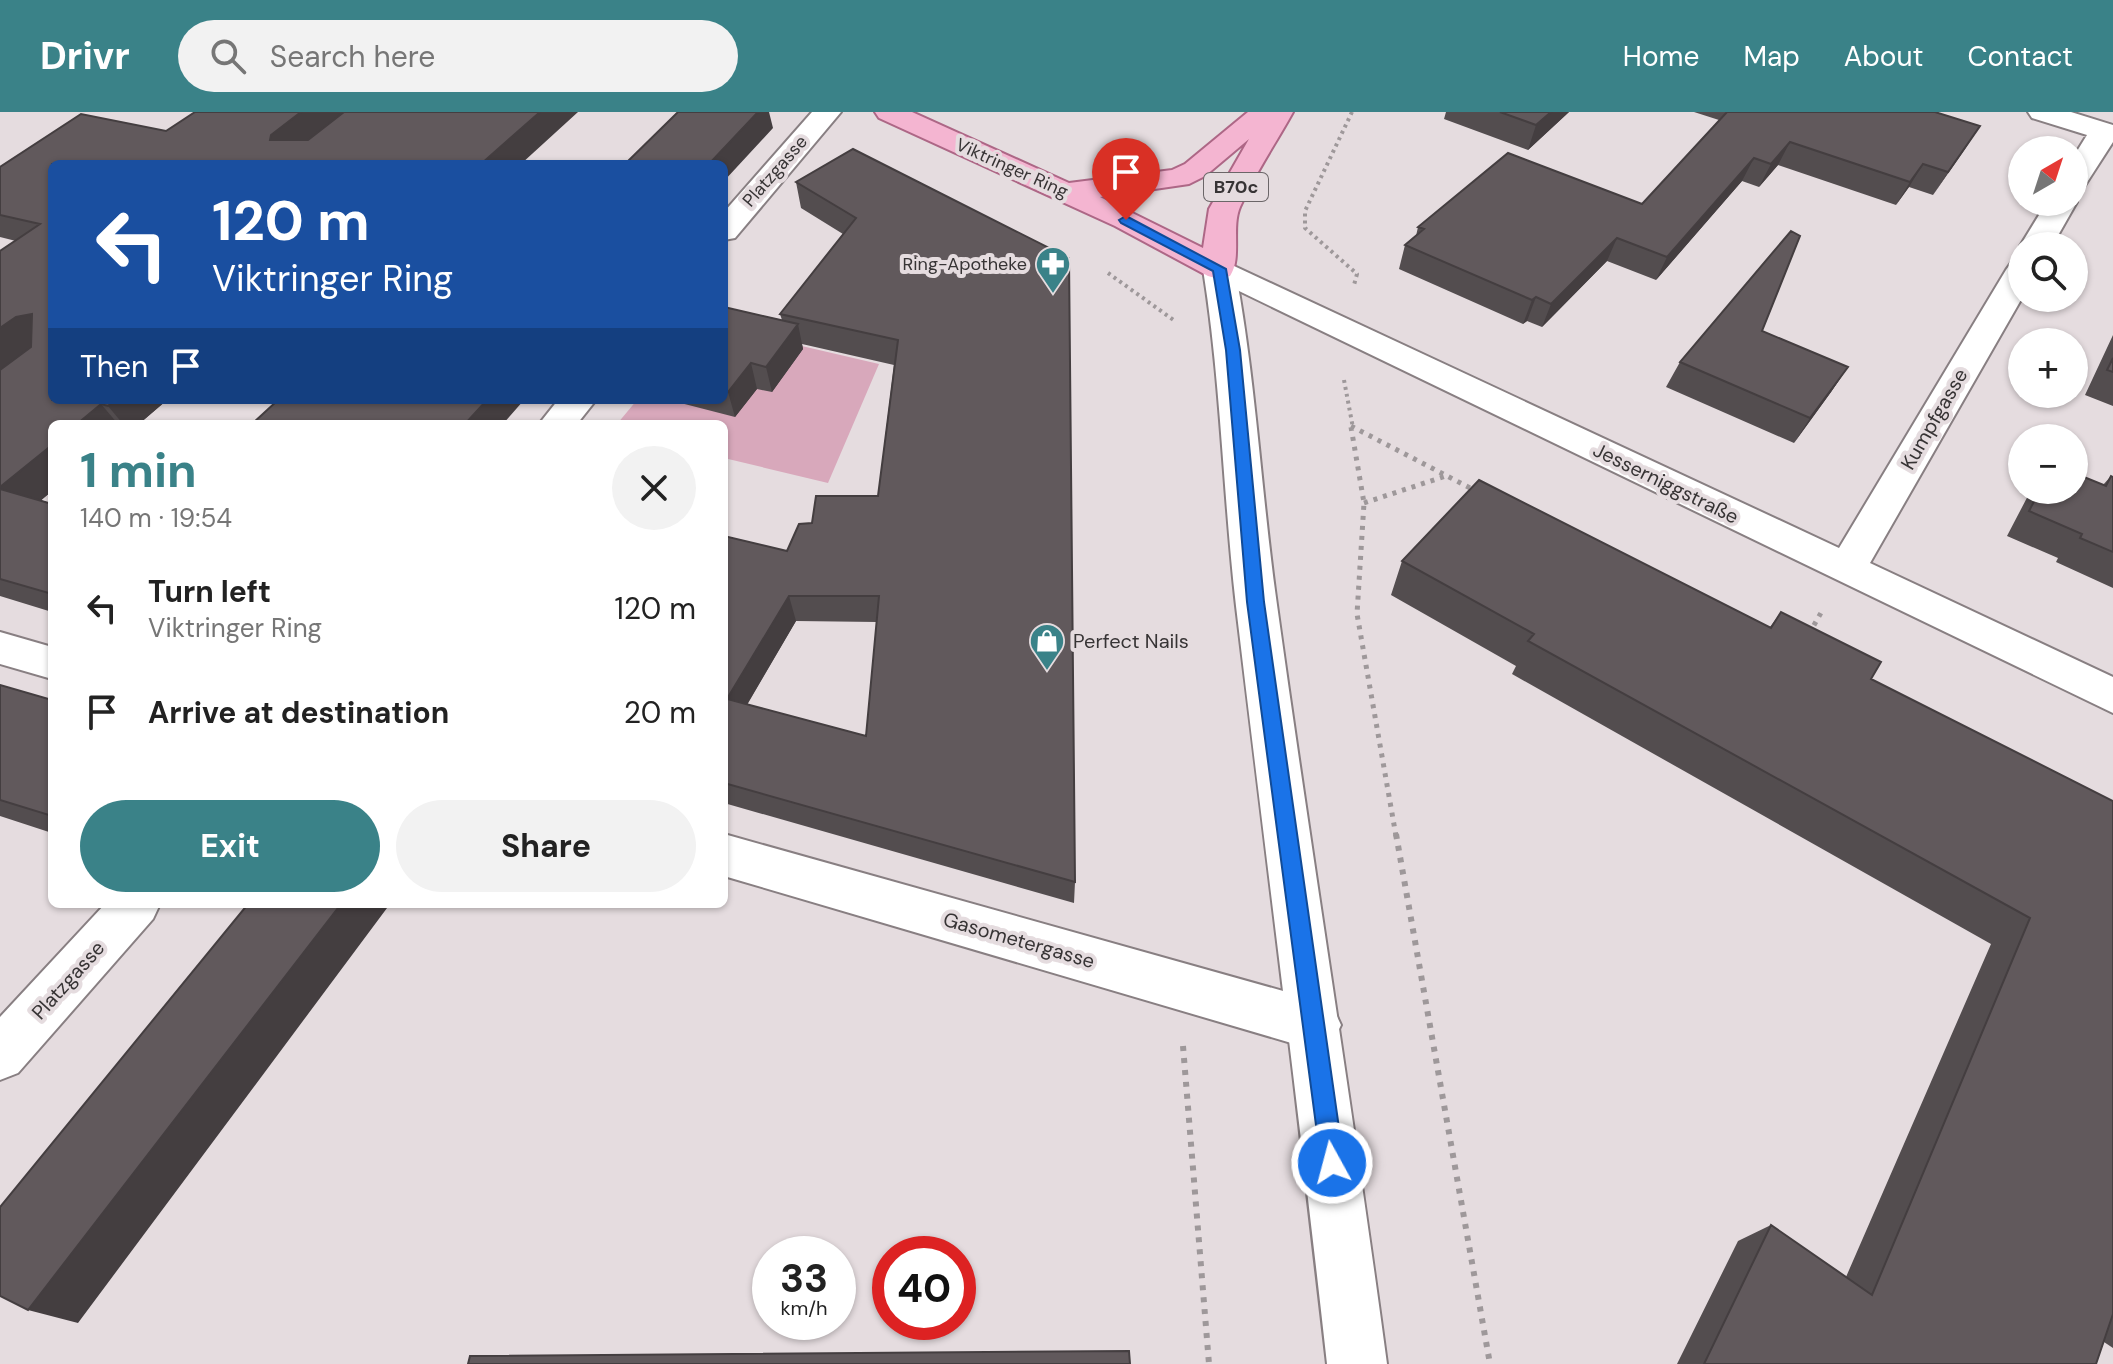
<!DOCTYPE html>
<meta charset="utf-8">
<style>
body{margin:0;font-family:"DM Sans",sans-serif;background:#f2f2f2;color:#222;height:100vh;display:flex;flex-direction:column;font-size:30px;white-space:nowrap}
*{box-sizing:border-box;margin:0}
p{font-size:26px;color:#767676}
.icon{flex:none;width:44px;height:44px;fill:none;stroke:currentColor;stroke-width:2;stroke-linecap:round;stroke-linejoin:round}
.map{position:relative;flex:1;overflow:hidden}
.panel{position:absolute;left:48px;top:308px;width:680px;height:488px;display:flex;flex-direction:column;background:#fff;border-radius:12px;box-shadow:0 2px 6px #0004}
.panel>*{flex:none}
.top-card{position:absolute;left:48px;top:48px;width:680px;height:244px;border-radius:12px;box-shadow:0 2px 6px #0004;background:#1a4fa0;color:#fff;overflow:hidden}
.needle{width:52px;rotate:39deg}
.controls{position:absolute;left:2008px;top:24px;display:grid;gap:16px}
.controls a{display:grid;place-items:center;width:80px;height:80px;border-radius:50%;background:#fff;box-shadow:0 2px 6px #0004;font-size:40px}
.speed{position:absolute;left:752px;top:1124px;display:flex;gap:16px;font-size:40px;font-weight:700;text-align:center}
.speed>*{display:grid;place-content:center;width:104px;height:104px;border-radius:50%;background:#fff;box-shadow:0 2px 6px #0004;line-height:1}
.speed small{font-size:20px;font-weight:400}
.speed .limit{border:12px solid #d22;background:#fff;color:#111}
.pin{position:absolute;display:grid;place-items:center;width:68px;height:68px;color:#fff;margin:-82px -34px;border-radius:50% 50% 50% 0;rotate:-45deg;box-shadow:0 0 8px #0007}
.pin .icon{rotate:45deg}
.me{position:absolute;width:88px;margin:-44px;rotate:353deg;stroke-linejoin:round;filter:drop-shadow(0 0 6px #0008)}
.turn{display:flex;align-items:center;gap:28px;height:168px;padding:0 32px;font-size:36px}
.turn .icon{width:104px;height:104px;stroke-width:2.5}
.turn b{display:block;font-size:56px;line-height:68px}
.then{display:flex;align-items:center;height:76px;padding:0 32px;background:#0003;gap:16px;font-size:30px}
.round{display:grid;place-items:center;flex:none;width:84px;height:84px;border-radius:42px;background:#f2f2f2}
.summary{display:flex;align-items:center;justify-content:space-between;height:136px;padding:0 32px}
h1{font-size:48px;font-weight:700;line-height:60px;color:#3a8288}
.primary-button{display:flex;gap:16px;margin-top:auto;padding:16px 32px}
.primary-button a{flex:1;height:92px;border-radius:48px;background:#3a8288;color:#fff;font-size:32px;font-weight:700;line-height:92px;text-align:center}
.primary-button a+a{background:#f2f2f2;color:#222}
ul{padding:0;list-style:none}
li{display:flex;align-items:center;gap:24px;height:104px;padding:0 32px}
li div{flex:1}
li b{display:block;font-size:30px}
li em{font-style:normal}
header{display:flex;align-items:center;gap:48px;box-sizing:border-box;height:112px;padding:0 40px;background:#3a8288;color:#fff}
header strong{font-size:38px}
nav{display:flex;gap:44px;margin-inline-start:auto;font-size:28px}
.search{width:560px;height:72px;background:#f2f2f2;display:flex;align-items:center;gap:20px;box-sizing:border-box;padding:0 28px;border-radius:44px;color:#767676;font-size:30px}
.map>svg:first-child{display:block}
.green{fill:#d8a8bb}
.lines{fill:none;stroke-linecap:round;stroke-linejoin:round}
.minor-casing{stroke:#887f82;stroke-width:4}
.tertiary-casing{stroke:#887f82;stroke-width:4}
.primary-casing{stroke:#ad6786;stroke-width:4}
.path-far2{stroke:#9e989a;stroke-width:4;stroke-dasharray:3 4;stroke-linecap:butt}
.path-far1{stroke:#9e989a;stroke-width:5;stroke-dasharray:4 6;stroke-linecap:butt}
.path{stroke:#9e989a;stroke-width:6;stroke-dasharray:5 7;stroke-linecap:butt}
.minor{fill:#fff;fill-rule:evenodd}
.tertiary{fill:#fff;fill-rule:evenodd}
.primary{fill:#f4b5d1;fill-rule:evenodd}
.wall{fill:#534d4f;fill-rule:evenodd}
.shaded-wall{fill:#443e40}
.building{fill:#61595c;stroke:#443e40;stroke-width:2;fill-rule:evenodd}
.route{fill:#1a73e8;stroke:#114b97;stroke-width:2}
.labels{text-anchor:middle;stroke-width:8;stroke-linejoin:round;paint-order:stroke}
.far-street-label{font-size:18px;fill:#373435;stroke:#e5dcdf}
.shield{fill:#e5dcdf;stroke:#6b6668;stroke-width:2}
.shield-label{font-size:18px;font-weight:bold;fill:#373435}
.far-poi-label{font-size:18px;fill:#373435;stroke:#e5dcdf;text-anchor:end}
.street-label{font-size:20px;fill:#373435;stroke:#e5dcdf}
.poi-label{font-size:20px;fill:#373435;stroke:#e5dcdf;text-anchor:start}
</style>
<header>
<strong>Drivr</strong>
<div class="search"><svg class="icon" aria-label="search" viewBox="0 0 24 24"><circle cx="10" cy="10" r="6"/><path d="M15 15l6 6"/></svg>Search here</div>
<nav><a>Home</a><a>Map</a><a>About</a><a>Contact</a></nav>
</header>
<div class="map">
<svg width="2113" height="1252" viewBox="0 0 2113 1252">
<rect width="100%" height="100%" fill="#e5dcdf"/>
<path class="green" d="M724,216l155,36 -51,119 -104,-25v-34h-107l20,-24h87z"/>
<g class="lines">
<defs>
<path id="minor" d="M812,0h29l-106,126 -11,2v-28z
M2028,0h43l42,13v17l-29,45 -10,3v-34l13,-21 -55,-17z
M2074,86l3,4 -25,44 -30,2 -2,-2 27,-44h27z
M1219,147l620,289 167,-278 5,-7 11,-3v38l-152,265 243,114v36l-905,-437 -5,-7 5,-7z
M558,288h38l-19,24h-38z
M0,520l52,15v32l-52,-15z
M724,722l591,166 18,8 8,17 -8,17 -18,8 -591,-174z
M105,792h55l-7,15 -135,154 -18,7v-63z"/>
<path id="tertiary" d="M1219,147l11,3 5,7c21,111 26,224 42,336 35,253 76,505 110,759h-60c-28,-253 -61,-505 -91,-758 -13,-112 -15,-225 -33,-337l5,-7z"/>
<path id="primary" d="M875,0h37l157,71 103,-13 13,-6 63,-52h45c-17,31 -39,63 -53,95 -9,21 2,51 -10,69l-11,3 -11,-3 -93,-50 -236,-108zM1249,27l-40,70 -6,39 -103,-51 89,-13 16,-8z"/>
</defs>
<use href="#minor" class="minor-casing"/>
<use href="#tertiary" class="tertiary-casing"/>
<use href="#primary" class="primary-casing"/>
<path class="path-far2" d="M1352,0l-47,99v17l52,46 -3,11
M1108,161l67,48
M1344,268l9,48"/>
<path class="path-far1" d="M1351,314l123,64
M1351,315l13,76 -7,111 39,222
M1364,391l82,-27
M1809,522l13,-23"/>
<path class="path" d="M1396,722l94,530
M1183,934l26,318"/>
<use href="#minor" class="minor"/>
<use href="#tertiary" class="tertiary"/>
<use href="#primary" class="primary"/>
</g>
<path class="wall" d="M578,0l-526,52v236h115l-28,24h-87v67l-11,9 11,4v108l-52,-16v-345l16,-10 -16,-4v-70l166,-36z
M1446,0h123l-41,38 -84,-31z
M1694,0h241l45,14 -47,69 -24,-8 -13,18 -118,-40 -19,22 -17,-6 -86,99 -49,-19 -65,66 -15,-6 -4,3 -124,-55 6,-24 11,-9 2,-9 224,-23 77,-84z
M853,37l222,733 -1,21 -350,-100v-267l63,15 25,-28 66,-27 16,-131 -92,-21 1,5 -31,43 -15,-3 -22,28 -66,-17h55v-93l58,13 -2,-6 63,-80 -42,-26 -5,-26zM796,509l81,1 -11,114 -119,-31z
M1762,219l86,36 -17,25 -37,51 -128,-56 14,-25z
M2113,223v71l-28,-11z
M2111,364l2,1v111l-57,-26 2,-4 -51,-22 24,-46h43l29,-5z
M1402,449l368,66 11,-15 90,67 242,122v547l-9,-6 -8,22h-419l61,-123 33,-16 75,52 145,-333 -479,-270 4,-8 -125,-71z
M0,573l52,15v133l-52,-17z"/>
<path class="shaded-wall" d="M301,0h46l-62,50 -15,-22 1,-5z
M540,0h38l-57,52h-40z
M758,0h11l4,16 -49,53v-17h-15z
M1551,0h18l-41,38 8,-25z
M1980,14l-15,23 -32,46 15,-23z
M1790,30l-12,23 -19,22 12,-23z
M1754,46l-12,23 -86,99 11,-23z
M1923,52l-14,23 -13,18 14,-23z
M1617,126l-10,23 -65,66 9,-23z
M1536,185l-9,24 -4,3 9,-24z
M32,202l20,24 -52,34v-44l16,-11z
M798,212l5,25 -31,43 -6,-25z
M751,251l6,26 -22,28 -7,-25z
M1848,255l-17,25 -37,51 16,-25z
M115,288h52l-28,24h-16l-15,-18z
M487,288h37l-21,24h-38z
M101,292l17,20h-41z
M52,333v46l-28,24 -24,-25v-3z
M789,484l7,25 -60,102 -9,-24z
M341,792h49l-312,419 -50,-13z"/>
<path class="building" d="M195,0h106l-30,23 -1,5h38l36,-28h196l-59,52h-429v236h63l-7,6 -7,-2 -24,20h-25v21l-52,42v-117l31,-23 1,-33 -16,3 -16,11v-77l40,-27 -40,-9v-48l81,-53 85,17z
M678,0h80l-49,52h-84z
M1500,0h51l-15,13z
M1727,0h208l45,14 -32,46 -25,-8 -13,18 -120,-40 -19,22 -17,-6 -87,99 -50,-19 -66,66 -15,-7 -4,3 -127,-55 19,-16 -6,-2 90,-74 134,51z
M853,37l216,109 6,624 -351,-99v-247l63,15 12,-27 13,-1 4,-27h62l20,-156 -118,-26 76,-96 -60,-36zM789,484h90l-13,140 -139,-37z
M1791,119l9,5 -38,95 86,36 -38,51 -130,-56z
M724,195l74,17 -32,43 -15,-4 -23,29 -4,-1z
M2113,246v14l-6,-2z
M278,288h209l-22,24h-213z
M2074,361l32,13 5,-10 2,1v75l-33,-14 2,-4 -53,-23 11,-21h34z
M1479,368l292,148 10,-16 100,50 -10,17 242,122v513l-17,50h-392l67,-139 101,70 158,-377 -502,-277 6,-7 -132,-73z
M0,377l52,15v90l-52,-15z
M0,573l52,15v116l-52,-16z
M248,792h93l-313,406 -28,-14v-89z
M1129,1239l1,13h-662l2,-8z"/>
<path class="route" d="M1126,104l100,53 14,81 24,252 80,561 -4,8 -8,3 -8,-3 -3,-8 -74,-561 -21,-252 -13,-79 -92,-48 -2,-3z"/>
<defs>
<symbol id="pharmacy-pin" viewBox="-11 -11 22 30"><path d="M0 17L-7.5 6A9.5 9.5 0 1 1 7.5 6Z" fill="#3a8288" stroke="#e5dcdf"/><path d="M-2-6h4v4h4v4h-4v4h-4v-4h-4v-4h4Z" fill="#fff"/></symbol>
<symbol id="shop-pin" viewBox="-11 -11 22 30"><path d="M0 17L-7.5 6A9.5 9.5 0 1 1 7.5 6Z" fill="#3a8288" stroke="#e5dcdf"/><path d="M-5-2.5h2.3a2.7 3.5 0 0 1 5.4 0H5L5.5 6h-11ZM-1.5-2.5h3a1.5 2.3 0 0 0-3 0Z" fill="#fff"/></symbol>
</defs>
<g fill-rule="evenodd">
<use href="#pharmacy-pin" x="1033" y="132" width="40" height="54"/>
<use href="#shop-pin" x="1027" y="509" width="40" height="54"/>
</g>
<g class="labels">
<g class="far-street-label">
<text transform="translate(1012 56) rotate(24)" y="6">Viktringer Ring</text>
<text transform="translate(775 59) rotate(-49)" y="6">Platzgasse</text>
</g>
<rect class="shield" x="1204" y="61" width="64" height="28" rx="6"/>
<g class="shield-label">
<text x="1236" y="81">B70c</text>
</g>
<g class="far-poi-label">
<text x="1027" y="158">Ring-Apotheke</text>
</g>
<g class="street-label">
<text transform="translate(1934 307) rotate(-60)" y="7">Kumpfgasse</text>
<text transform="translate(1666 371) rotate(26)" y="7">Jesserniggstraße</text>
<text transform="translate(1019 828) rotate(16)" y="7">Gasometergasse</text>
<text transform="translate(68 868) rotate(-48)" y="7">Platzgasse</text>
</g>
<g class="poi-label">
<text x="1073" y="536">Perfect Nails</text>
</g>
</g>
</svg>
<div class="controls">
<a><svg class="needle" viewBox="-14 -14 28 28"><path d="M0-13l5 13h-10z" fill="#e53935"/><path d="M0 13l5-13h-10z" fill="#767676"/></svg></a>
<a><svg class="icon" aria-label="search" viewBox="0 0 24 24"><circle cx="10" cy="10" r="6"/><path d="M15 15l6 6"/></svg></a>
<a>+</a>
<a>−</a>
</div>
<div class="speed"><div>33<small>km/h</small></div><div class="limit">40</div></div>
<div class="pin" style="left:1126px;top:108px;background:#d93025"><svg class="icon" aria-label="arrive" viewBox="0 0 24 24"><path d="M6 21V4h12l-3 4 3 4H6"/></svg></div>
<svg class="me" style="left:1332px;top:1051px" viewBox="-20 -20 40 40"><circle r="17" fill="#1a73e8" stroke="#fff" stroke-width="3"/><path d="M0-11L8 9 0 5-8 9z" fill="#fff"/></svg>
<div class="top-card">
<div class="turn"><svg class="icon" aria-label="left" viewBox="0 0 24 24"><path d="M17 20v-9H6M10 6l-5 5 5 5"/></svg><div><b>120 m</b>Viktringer Ring</div></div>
<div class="then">Then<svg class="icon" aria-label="arrive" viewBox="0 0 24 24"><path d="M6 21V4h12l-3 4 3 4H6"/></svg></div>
</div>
<section class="panel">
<div class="summary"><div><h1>1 min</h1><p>140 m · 19:54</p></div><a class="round"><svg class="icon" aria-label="close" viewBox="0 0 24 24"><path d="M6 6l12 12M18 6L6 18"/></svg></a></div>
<ul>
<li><svg class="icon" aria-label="left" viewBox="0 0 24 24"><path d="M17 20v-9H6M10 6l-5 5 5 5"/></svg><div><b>Turn left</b><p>Viktringer Ring</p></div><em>120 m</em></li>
<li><svg class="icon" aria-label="arrive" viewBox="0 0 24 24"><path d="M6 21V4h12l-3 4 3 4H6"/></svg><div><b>Arrive at destination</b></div><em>20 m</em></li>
</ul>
<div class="primary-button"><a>Exit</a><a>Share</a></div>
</section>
</div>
